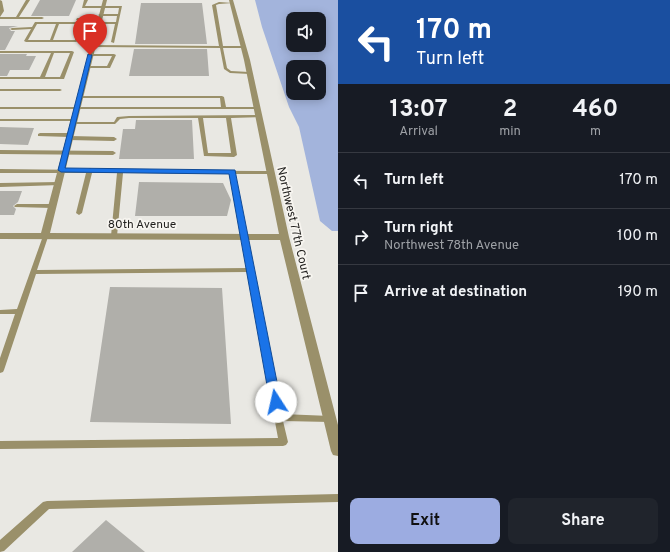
<!DOCTYPE html>
<style>
body{margin:0;font-family:Overpass,sans-serif;background:#20242c;color:#f1f3f6;height:100vh;display:flex;flex-direction:column;font-size:15px;white-space:nowrap}
*{box-sizing:border-box;margin:0}
p{font-size:13px;color:#9ea1a6}
.icon{flex:none;width:22px;height:22px;fill:none;stroke:currentColor;stroke-width:2;stroke-linecap:round;stroke-linejoin:round}
.map{position:relative;flex:1;overflow:hidden}
.details{display:flex;flex-direction:column;background:#171b24;width:332px}
.details>*{flex:none}
.guide{background:#1a4fa0;color:#fff;overflow:hidden}
.buttons{position:absolute;left:286px;top:12px;display:grid;gap:8px}
.buttons a{display:grid;place-items:center;width:40px;height:40px;border-radius:8px;background:#171b24;box-shadow:0 2px 10px #0003;font-size:20px}
.pin{position:absolute;display:grid;place-items:center;width:34px;height:34px;color:#fff;margin:-41px -17px;border-radius:50% 50% 50% 0;rotate:-45deg;box-shadow:0 0 4px #0007}
.pin .icon{rotate:45deg}
.me{position:absolute;width:44px;margin:-22px;rotate:350deg;stroke-linejoin:round;filter:drop-shadow(0 0 3px #0008)}
.turn{display:flex;align-items:center;gap:14px;height:84px;padding:0 12px;font-size:18px}
.turn .icon{width:52px;height:52px;stroke-width:2.5}
.turn b{display:block;font-size:28px;line-height:34px}
.eta{display:flex;justify-content:space-evenly;align-items:center;height:68px;text-align:center}
.eta b{font-size:24px;font-weight:700;line-height:28px}
.cta{display:flex;gap:8px;margin-top:auto;padding:8px 12px}
.cta a{flex:1;height:46px;border-radius:8px;background:#9cace1;color:#111;font-size:16px;font-weight:700;line-height:46px;text-align:center}
.cta a+a{background:#20242c;color:#f1f3f6}
ul{padding:0;list-style:none}
li{display:flex;align-items:center;gap:12px;height:56px;padding:0 12px;border-top:1px solid #363941}
li div{flex:1}
li b{display:block;font-size:15px}
li em{font-style:normal}
main{display:flex;flex:1;min-height:0}
.map>svg:first-child{display:block}
.water{fill:#a3b4dc;fill-rule:evenodd}
.building{fill:#b0afaa}
.lines{fill:none;stroke-linecap:round;stroke-linejoin:round}
.lane{fill:#9a906a;fill-rule:evenodd}
.street{fill:#9a906a;fill-rule:evenodd}
.route{fill:#1a73e8;stroke:#114b97}
.labels{text-anchor:middle;stroke-width:3.5;stroke-linejoin:round;paint-order:stroke}
.street-label{font-size:12px;fill:#201f1d;stroke:#f7f5f0}
</style>
<main>
<div class="map">
<svg width="338" height="552" viewBox="0 0 338 552">
<rect width="100%" height="100%" fill="#e9e8e3"/>
<path class="water" d="M255,0h83v231h-6l-12,-10 -21,-94 -10,-20 -27,-80zM293,19h26v26h-26zM293,67h26v26h-26z"/>
<path class="building" d="M40,0h36l-7,16h-38z
M141,3h61l5,41h-72z
M0,26h18l-9,2 2,3h4l-10,19h-5z
M134,49h73l2,27h-80z
M0,54h27l-1,2h10l-7,14h-19l-3,6h-7z
M136,120h56l2,39h-75l4,-30h12z
M0,127l34,1 -6,17 -28,-1z
M139,182l84,1 8,17 -4,16h-92z
M0,191h22l-4,11 -5,4 3,3 -2,6h-14z
M110,287l112,1 9,136 -141,-2z
M106,520l39,32h-73z"/>
<g class="lines">
<path class="lane" d="M0,0l2,1 2,10 -4,6h16l10,-17h4l-11,17h23l2,1 -2,1h-42z
M84,0h4l-3,6h37l-8,37 -3,-1 4,-18h-17l-2,-1 2,-1h18l1,-6h-17l-2,-1 2,-1h18l1,-6h-37z
M219,2l14,1 -14,1 -3,1 7,41h20l2,1 -2,1h-20l4,20 4,3 18,1 2,1 -1,1 -20,-1 -6,-4 -4,-21 -128,-1 -2,-1 2,-1 127,1 -7,-41z
M77,18h22l2,1 -2,1h-23z
M35,22h47l2,1 -4,12h14l2,1 -2,1h-15l-1,4 -2,1h-50l-2,-1 7,-12 -19,1 -2,-1 2,-1 20,-1zM37,24h19l-6,16h-22zM59,24h21l-5,16h-22z
M0,51h72l2,1 -10,27h-64v-2h40l11,-24h-51zM54,53h16l-10,24h-15z
M89,54h25l2,1 -6,13h-24v-2h21l5,-10h-22l-2,-1z
M0,89h60l2,1 -2,1h-60z
M77,96h145l2,1 2,10h31l2,1 -2,1h-257v-2h221l-1,-9h-143z
M259,115l2,1v1l-30,1 6,37 -3,2 -30,-1 -6,-38h-69l-9,1 -5,5h-42l-2,-1 2,-1h41l3,-5 12,-1zM203,118h23l5,35h-23z
M0,119h74l2,1 -2,1h-74z
M40,133h30l3,2 -3,1 44,1 3,2 -3,2 -45,-1 -3,-2 3,-1 -31,-1v-2z
M0,150l113,1 3,2 -3,2 -113,-1z
M90,168l3,2 179,1 1,1 -3,2h-35l47,240 48,2 3,1 1,2 -1,2 -3,1 -47,-1 5,21 -2,3 -3,1 -283,3v-8l278,-3 -31,-166 -211,2 -32,96 -1,2 -3,1v-15l15,-44h-15v-4l17,-1 26,-73h4l1,1 -11,33 210,-2 -18,-94 -106,-1 -6,63 -3,2 -3,-2 6,-63h-25l-10,40 -3,2 -3,-2 10,-40h-86v-4l87,1z
M58,182l3,2 -1,1 -60,2v-4z
M17,204h35l3,2 -3,2 -37,-1 -1,-1z
M338,494v8l-289,7 -45,42 -4,1v-12l43,-38 4,-1z"/>
<path class="street" d="M103,0h4l-57,233 229,1 -35,-174 -15,-60h4l17,60 39,177 49,188v31l-5,-1 -2,-4 -51,-211 -280,-1v-6h41z"/>
</g>
<path class="route" d="M88,54l4,1 -27,113 170,2 46,232 -1,3 -4,1 -5,-1 -1,-3 -41,-228 -168,-2 -3,-2z"/>
<g class="labels">
<g class="street-label">
<text transform="translate(294 223) rotate(77)" y="4">Northwest 77th Court</text>
<text x="142" y="228">80th Avenue</text>
</g>
</g>
</svg>
<div class="buttons">
<a><svg class="icon" aria-label="sound" viewBox="0 0 24 24"><path d="M4 9h4l5-4v14l-5-4H4zM17 9q2 3 0 6"/></svg></a>
<a><svg class="icon" aria-label="search" viewBox="0 0 24 24"><circle cx="10" cy="10" r="6"/><path d="M15 15l6 6"/></svg></a>
</div>
<div class="pin" style="left:90px;top:55px;background:#d93025"><svg class="icon" aria-label="arrive" viewBox="0 0 24 24"><path d="M6 21V4h12l-3 4 3 4H6"/></svg></div>
<svg class="me" style="left:276px;top:402px" viewBox="-20 -20 40 40"><circle r="19" fill="#fff"/><path d="M0-13L10 11 0 6-10 11z" fill="#1a73e8"/></svg>
</div>
<section class="details">
<div class="guide">
<div class="turn"><svg class="icon" aria-label="left" viewBox="0 0 24 24"><path d="M17 20v-9H6M10 6l-5 5 5 5"/></svg><div><b>170 m</b>Turn left</div></div>
</div>
<div class="eta">
<div><b>13:07</b><p>Arrival</p></div>
<div><b>2</b><p>min</p></div>
<div><b>460</b><p>m</p></div>
</div>
<ul>
<li><svg class="icon" aria-label="left" viewBox="0 0 24 24"><path d="M17 20v-9H6M10 6l-5 5 5 5"/></svg><div><b>Turn left</b></div><em>170 m</em></li>
<li><svg class="icon" aria-label="right" viewBox="0 0 24 24"><path d="M7 20v-9h11M14 6l5 5-5 5"/></svg><div><b>Turn right</b><p>Northwest 78th Avenue</p></div><em>100 m</em></li>
<li><svg class="icon" aria-label="arrive" viewBox="0 0 24 24"><path d="M6 21V4h12l-3 4 3 4H6"/></svg><div><b>Arrive at destination</b></div><em>190 m</em></li>
</ul>
<div class="cta"><a>Exit</a><a>Share</a></div>
</section>
</main>
